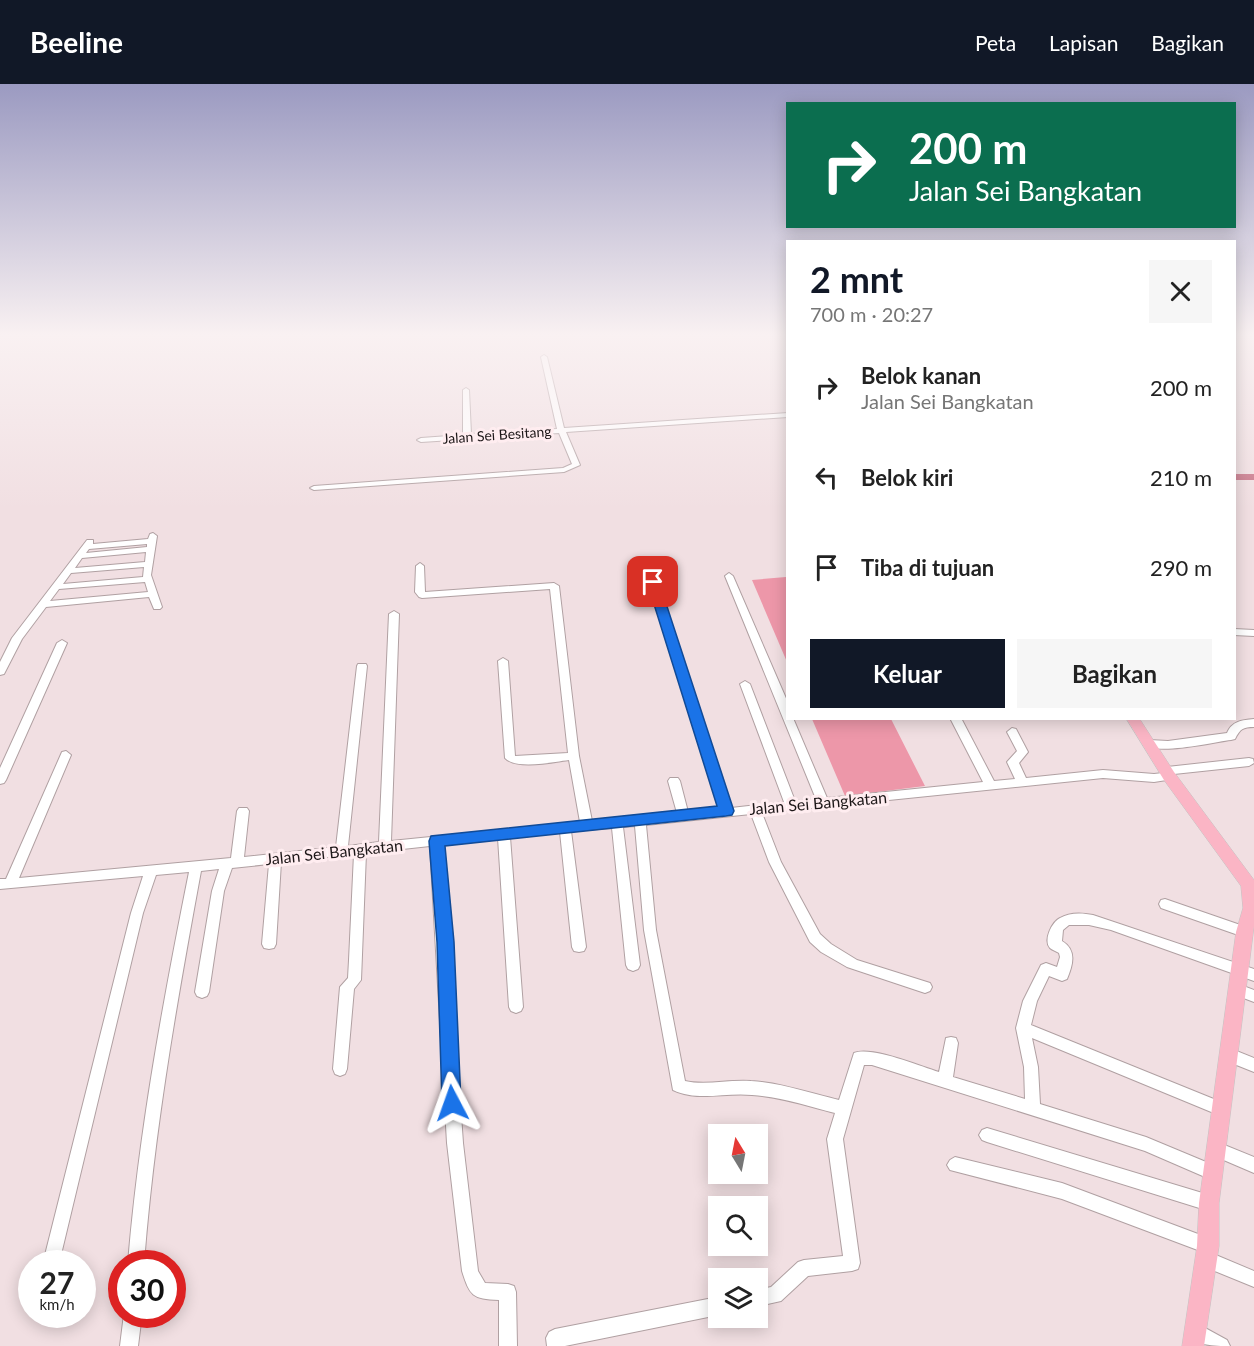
<!DOCTYPE html>
<html lang="id">
<meta charset="utf-8">
<style>
body{margin:0;font-family:Lato,sans-serif;background:#f6f6f6;color:#222;height:100vh;display:flex;flex-direction:column;font-size:22px;white-space:nowrap}
*{box-sizing:border-box;margin:0}
p{font-size:20px;color:#767676}
.icon{flex:none;width:33px;height:33px;fill:none;stroke:currentColor;stroke-width:2;stroke-linecap:round;stroke-linejoin:round}
.map{position:relative;flex:1;overflow:hidden}
.sheet{position:absolute;left:786px;top:156px;width:450px;height:480px;display:flex;flex-direction:column;background:#fff;border-radius:0px;box-shadow:0 3px 15px #0003}
.sheet>*{flex:none}
.hud{position:absolute;left:786px;top:18px;width:450px;height:126px;border-radius:0px;box-shadow:0 3px 15px #0003;background:#0b6e4f;color:#fff;overflow:hidden}
.needle{width:39px;rotate:350deg}
.buttons{position:absolute;left:708px;top:1040px;display:grid;gap:12px}
.buttons a{display:grid;place-items:center;width:60px;height:60px;border-radius:0px;background:#fff;box-shadow:0 3px 15px #0003;font-size:30px}
.speed{position:absolute;left:18px;top:1166px;display:flex;gap:12px;font-size:30px;font-weight:700;text-align:center}
.speed>*{display:grid;place-content:center;width:78px;height:78px;border-radius:50%;background:#fff;box-shadow:0 3px 15px #0003;line-height:1}
.speed small{font-size:15px;font-weight:400}
.speed .limit{border:9px solid #d22;background:#fff;color:#111}
.pin{position:absolute;display:grid;place-items:center;width:51px;height:51px;color:#fff;margin:-26px;border-radius:12px;box-shadow:0 3px 9px #0006}
.me{position:absolute;width:66px;margin:-33px;rotate:356deg;stroke-linejoin:round;filter:drop-shadow(0 0 4px #0008)}
.turn{display:flex;align-items:center;gap:21px;height:126px;padding:0 24px;font-size:27px}
.turn .icon{width:78px;height:78px;stroke-width:2.5}
.turn b{display:block;font-size:42px;line-height:51px}
.round{display:grid;place-items:center;flex:none;width:63px;height:63px;border-radius:0px;background:#f6f6f6}
.summary{display:flex;align-items:center;justify-content:space-between;height:102px;padding:0 24px}
h1{font-size:36px;font-weight:700;line-height:45px;color:#111827}
.action{display:flex;gap:12px;margin-top:auto;padding:12px 24px}
.action a{flex:1;height:69px;border-radius:0px;background:#111827;color:#fff;font-size:24px;font-weight:700;line-height:69px;text-align:center}
.action a+a{background:#f6f6f6;color:#222}
ul{padding:0;list-style:none}
li{display:flex;align-items:center;gap:18px;height:90px;padding:0 24px}
li div{flex:1}
li b{display:block;font-size:22px}
li em{font-style:normal}
header{display:flex;align-items:center;gap:36px;box-sizing:border-box;height:84px;padding:0 30px;background:#111827;color:#fff}
header strong{font-size:28px}
nav{display:flex;gap:33px;margin-inline-start:auto;font-size:21px}
.map>svg:first-child{display:block}
.green{fill:#ed97a9}
.lines{fill:none;stroke-linecap:round;stroke-linejoin:round}
.river{fill:#c87487;fill-rule:evenodd}
.minor-casing{stroke:#b0a0a2;stroke-width:2}
.major-casing{stroke:#c4c3c3;stroke-width:1}
.minor{fill:#fff;fill-rule:evenodd}
.major{fill:#fbb5c5;fill-rule:evenodd}
.route{fill:#1a73e8;stroke:#114b97;stroke-width:1.5}
.labels{text-anchor:middle;stroke-width:6;stroke-linejoin:round;paint-order:stroke}
.far-street-label{font-size:14px;fill:#1d1718;stroke:#ffedf0}
.street-label{font-size:16px;fill:#1d1718;stroke:#ffedf0}
</style>
<header>
<strong>Beeline</strong>
<nav><a>Peta</a><a>Lapisan</a><a>Bagikan</a></nav>
</header>
<div class="map">
<svg width="1254" height="1262" viewBox="0 0 1254 1262">
<rect width="100%" height="100%" fill="#f1dfe2"/>
<path class="green" d="M786,493l2,2 -1,83 -35,-82z
M812,635h79l34,67 -80,10z"/>
<g class="lines">
<path class="river" d="M1234,390h20v6h-20z"/>
<defs>
<path id="minor" d="M544,271l3,2 17,71 224,-15v4l-222,15 14,33 -16,7 -250,18 -4,-2 4,-2 249,-18 9,-4 -13,-31 -138,9 -4,-2 4,-2 42,-3v-45l3,-2 3,2 2,44 86,-5 -16,-72z
M153,449l4,3 -6,39 11,32 -2,2h-6l-5,-12 -103,10 -24,32 -18,35 -4,1v-13l12,-24 75,-98h6v4l55,-5 2,-5zM147,460v3l-61,6 3,-4zM146,468l-1,10 -70,6 7,-10zM144,483l-1,10 -80,7 8,-11zM145,498l3,10 -98,9 9,-12z
M420,479l4,3 1,26 129,-9 5,3 20,170 13,65 85,-8 -9,-32 2,-3h8l2,3 8,31 31,-3 -71,-227 5,-3 5,3 73,226 53,-6 -44,-118 5,-3 5,3 45,117 21,-2 -91,-223 4,-3 4,3 55,127v15h5l34,80 156,-16 -33,-64h11l33,63 21,-2 -8,-17 10,-11 -10,-19 5,-4 4,1 12,23 -9,11 7,15 77,-8 51,4 9,-1v-5l4,-1 82,-9 4,1 1,4 -5,3 -75,8 -1,5 -19,3 -51,-4 -341,35 19,49 39,72 11,10 26,16 73,23 2,4 -2,4 -5,2 -78,-26 -26,-15 -11,-10 -41,-80 -18,-48 -105,11 10,105 29,151c21,5 44,-2 66,0 30,2 59,12 88,19l15,-47c18,-7 65,13 85,19l7,-34 5,-1 5,1 2,5 -5,34 72,22 -1,-32 -8,-39 7,-27 18,-36 5,-2 11,4 3,-10 -1,-4c-3,-2 -7,-3 -9,-5 -7,-8 2,-26 10,-30 10,-6 23,-5 33,-3l161,54v12l-143,-51 -22,-5h-20l-6,5 -1,11c15,9 11,24 5,38l-5,2 -13,-5 -12,25 -6,24 195,79 2,5 -2,5 -5,2 -189,-78 6,29 2,37 106,33 72,30 2,5 -2,5 -6,3 -67,-29 -273,-86h-8l-21,74 17,124 -2,6 -6,2 -44,5 -27,25 -23,5v-16l13,-3 27,-25 6,-2 39,-4 -16,-117 8,-26c-27,-7 -55,-16 -83,-18 -27,-3 -54,7 -79,-5l-29,-160 -9,-104 -12,1 17,138 -2,4 -5,2 -5,-2 -2,-4 -14,-137 -41,3 15,116 -2,4 -5,1 -5,-1 -2,-4 -12,-115 -50,5 13,170 -2,4 -5,2 -5,-2 -2,-4 -11,-169 -56,6 21,299 15,128 7,12 23,1 6,2 2,6 1,54h-18v-46c-27,-1 -29,-4 -37,-29l-15,-128 -17,-297 -64,7 -5,127 -7,9 -7,80 -2,5 -5,2 -5,-2 -2,-5 7,-82 8,-9 1,-18 5,-106 -73,8 -5,82 -2,4 -5,1 -5,-1 -2,-4 7,-80 -37,4 -8,23 -15,101 -2,4 -5,2 -5,-2 -2,-4 17,-101 7,-22 -18,2c-24,130 -47,260 -57,392h-16c11,-132 35,-261 61,-391l-33,3 -13,38 -84,350h-16l88,-350 12,-37 -143,13v-10h6l56,-127 4,-1 5,4 -52,123 212,-20 6,-47 2,-3h8l2,3 -5,46 92,-10 21,-181 1,-2h8l1,2 -19,180 31,-4 10,-228 5,-3 5,3 -8,227 189,-19 -11,-62c-16,2 -53,10 -64,-2l-7,-97 5,-3 5,3 7,95 53,-3 -18,-164 -128,9 -3,-1 -4,-5 1,-26z
M1234,545l20,1v6l-20,-1z
M62,556l5,3 -61,137 -2,3 -4,1v-16l57,-125z
M1254,635v8c-11,0 -14,2 -19,12l-4,1c-18,2 -75,16 -87,4l5,-4 19,1 59,-8c5,-12 15,-13 27,-14z
M1165,815l84,29 1,4 -1,4 -5,1 -83,-29 -2,-4 2,-4z
M1238,900l16,6v12l-21,-8 -2,-4 2,-4z
M1229,964l25,10v14l-30,-12 -2,-5 2,-5z
M987,1044l222,67 6,2 2,6 -2,6 -6,2 -222,-69 -5,-2 -3,-5 3,-5z
M1217,1058l37,15v16l-42,-18 -3,-5 3,-5z
M955,1073l107,26 152,57 2,6 -2,6 -3,1 43,18v16l-54,-22 -2,-6 2,-6 3,-1 -141,-53 -112,-29 -3,-5 3,-5z
M718,1213v18l-153,31h-18l-1,-8 3,-6 6,-3z
M124,1230h18l-4,32h-18z
M1196,1239l31,17 3,6c-16,0 -36,0 -43,-14l3,-6z"/>
<path id="major" d="M1126,634h13l35,54 80,108v46l-35,277v43l-15,100h-22l15,-100 2,-43 37,-271 7,-24 -2,-22 -77,-106z"/>
</defs>
<use href="#minor" class="minor-casing"/>
<use href="#major" class="major-casing"/>
<use href="#minor" class="minor"/>
<use href="#major" class="major"/>
</g>
<linearGradient id="sky" x2="0" y2="1"><stop stop-color="#9b9ac1"/><stop offset="0.59" stop-color="#f9f1f2"/><stop offset="1" stop-color="#f9f1f2" stop-opacity="0"/></linearGradient>
<rect width="1254" height="425" fill="url(#sky)"/>
<path class="route" d="M653,495l6,3 75,229 -2,4 -6,1 -281,30 9,96 7,161 -3,6 -6,3 -7,-3 -3,-6 -5,-161 -8,-101 2,-5 286,-30 -70,-224z"/>
<g class="labels">
<g class="far-street-label">
<text transform="translate(497 351) rotate(-4)" y="5">Jalan Sei Besitang</text>
</g>
<g class="street-label">
<text transform="translate(818 719) rotate(-5)" y="6">Jalan Sei Bangkatan</text>
<text transform="translate(334 768) rotate(-6)" y="6">Jalan Sei Bangkatan</text>
</g>
</g>
</svg>
<div class="buttons">
<a><svg class="needle" viewBox="-14 -14 28 28"><path d="M0-13l5 13h-10z" fill="#e53935"/><path d="M0 13l5-13h-10z" fill="#767676"/></svg></a>
<a><svg class="icon" aria-label="search" viewBox="0 0 24 24"><circle cx="10" cy="10" r="6"/><path d="M15 15l6 6"/></svg></a>
<a><svg class="icon" aria-label="layers" viewBox="0 0 24 24"><path d="M12 4l9 5-9 5-9-5zM3 14l9 5 9-5"/></svg></a>
</div>
<div class="speed"><div>27<small>km/h</small></div><div class="limit">30</div></div>
<div class="pin" style="left:653px;top:498px;background:#d93025"><svg class="icon" aria-label="arrive" viewBox="0 0 24 24"><path d="M6 21V4h12l-3 4 3 4H6"/></svg></div>
<svg class="me" style="left:452px;top:1019px" viewBox="-20 -20 40 40"><path d="M0-17L14 15 0 8-14 15z" fill="#1a73e8" stroke="#fff" stroke-width="4"/></svg>
<div class="hud">
<div class="turn"><svg class="icon" aria-label="right" viewBox="0 0 24 24"><path d="M7 20v-9h11M14 6l5 5-5 5"/></svg><div><b>200 m</b>Jalan Sei Bangkatan</div></div>
</div>
<section class="sheet">
<div class="summary"><div><h1>2 mnt</h1><p>700 m · 20:27</p></div><a class="round"><svg class="icon" aria-label="close" viewBox="0 0 24 24"><path d="M6 6l12 12M18 6L6 18"/></svg></a></div>
<ul>
<li><svg class="icon" aria-label="right" viewBox="0 0 24 24"><path d="M7 20v-9h11M14 6l5 5-5 5"/></svg><div><b>Belok kanan</b><p>Jalan Sei Bangkatan</p></div><em>200 m</em></li>
<li><svg class="icon" aria-label="left" viewBox="0 0 24 24"><path d="M17 20v-9H6M10 6l-5 5 5 5"/></svg><div><b>Belok kiri</b></div><em>210 m</em></li>
<li><svg class="icon" aria-label="arrive" viewBox="0 0 24 24"><path d="M6 21V4h12l-3 4 3 4H6"/></svg><div><b>Tiba di tujuan</b></div><em>290 m</em></li>
</ul>
<div class="action"><a>Keluar</a><a>Bagikan</a></div>
</section>
</div>
